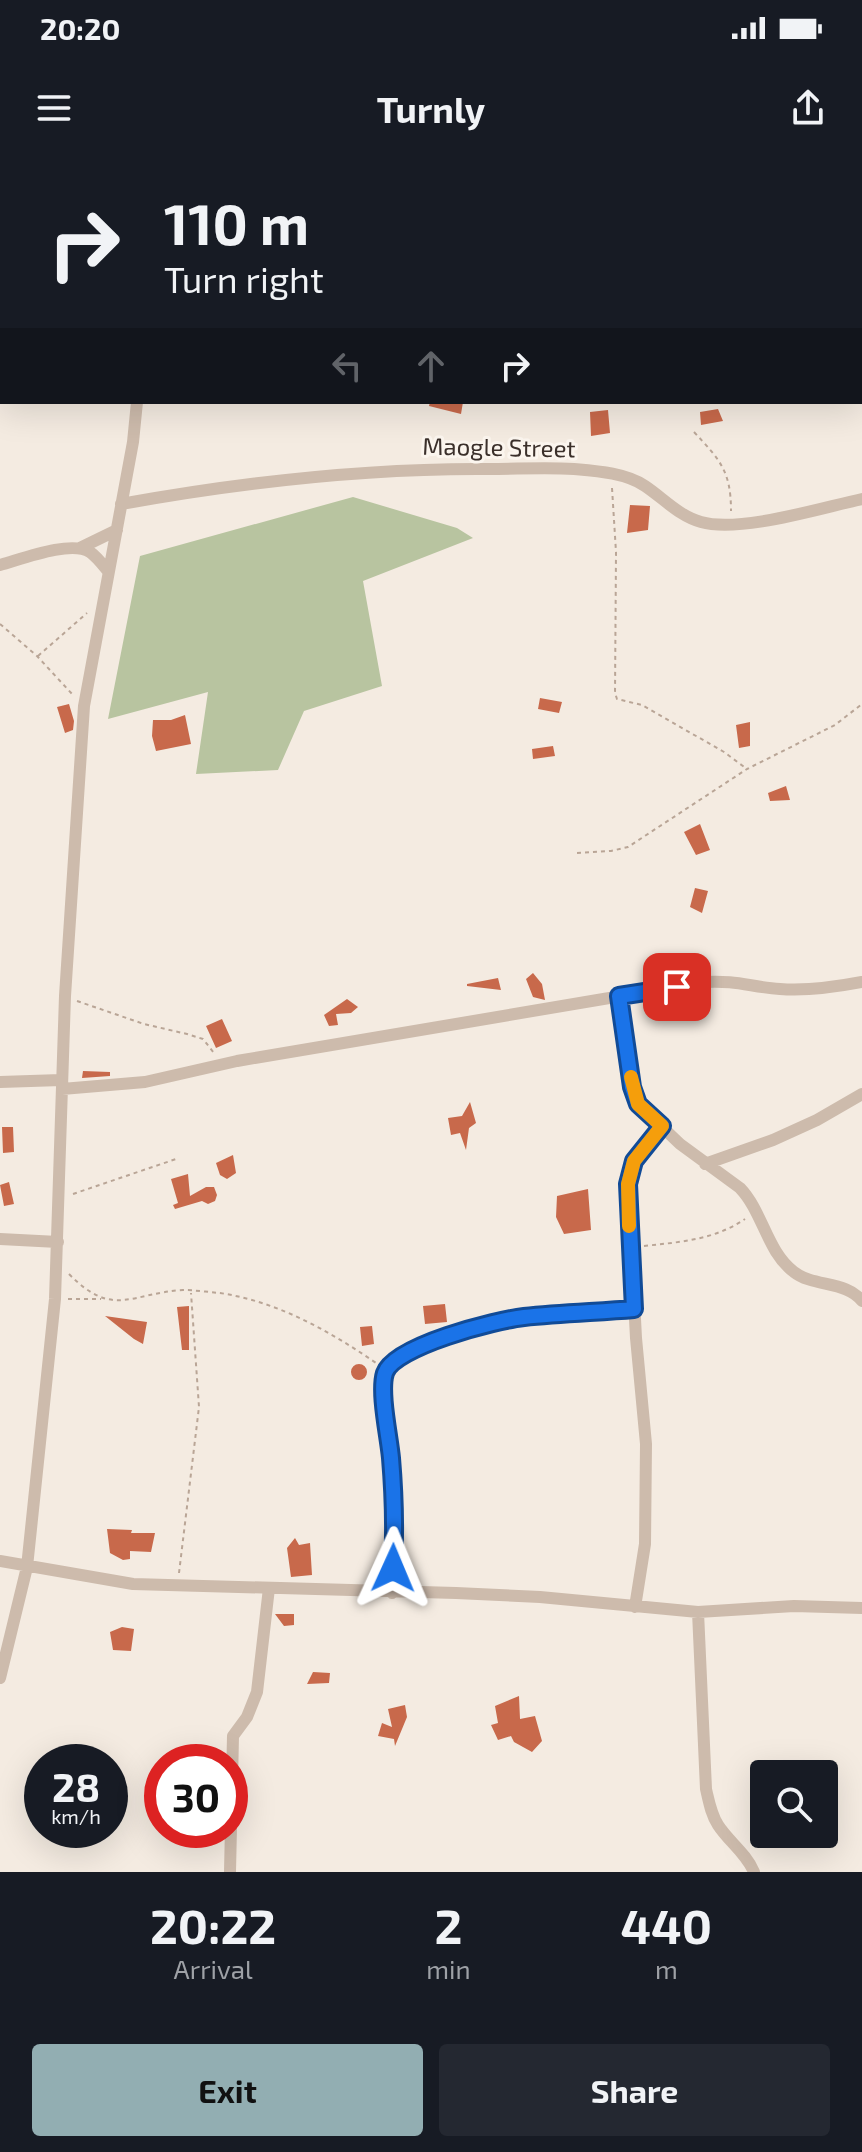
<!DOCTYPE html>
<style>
body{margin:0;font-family:"Exo 2",sans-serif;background:#242831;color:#f1f3f6;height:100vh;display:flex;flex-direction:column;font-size:30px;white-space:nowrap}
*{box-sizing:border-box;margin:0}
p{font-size:26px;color:#9ea1a6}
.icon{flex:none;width:44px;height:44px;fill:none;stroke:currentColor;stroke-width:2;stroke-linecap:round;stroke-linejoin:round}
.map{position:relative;height:1712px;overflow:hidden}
.sheet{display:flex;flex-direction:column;background:#171b24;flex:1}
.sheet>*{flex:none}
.top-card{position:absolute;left:0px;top:0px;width:862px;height:244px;box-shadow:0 8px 32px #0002;background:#171b24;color:#f1f3f6;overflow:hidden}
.buttons{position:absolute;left:750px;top:1600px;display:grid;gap:16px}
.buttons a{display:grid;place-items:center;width:88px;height:88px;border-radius:8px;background:#171b24;box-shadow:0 8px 32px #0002;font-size:40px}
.speed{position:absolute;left:24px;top:1584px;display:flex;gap:16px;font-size:40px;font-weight:700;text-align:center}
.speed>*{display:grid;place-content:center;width:104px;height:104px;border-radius:50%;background:#171b24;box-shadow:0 8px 32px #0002;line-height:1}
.speed small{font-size:20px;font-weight:400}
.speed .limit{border:12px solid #d22;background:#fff;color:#111}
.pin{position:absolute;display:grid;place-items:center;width:68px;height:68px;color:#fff;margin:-34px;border-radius:16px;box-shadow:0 4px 12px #0006}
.me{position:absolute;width:88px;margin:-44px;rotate:1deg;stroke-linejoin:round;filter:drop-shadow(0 0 6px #0008)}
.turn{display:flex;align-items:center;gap:28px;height:168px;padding:0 32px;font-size:36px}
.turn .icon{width:104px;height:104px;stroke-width:2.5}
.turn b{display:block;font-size:56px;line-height:68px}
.lanes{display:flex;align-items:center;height:76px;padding:0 32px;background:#0003;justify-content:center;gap:40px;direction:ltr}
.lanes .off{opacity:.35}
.eta{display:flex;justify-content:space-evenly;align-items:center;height:136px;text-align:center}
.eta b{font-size:48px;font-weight:700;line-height:56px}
.button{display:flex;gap:16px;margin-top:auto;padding:16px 32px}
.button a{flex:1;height:92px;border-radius:8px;background:#92aeb2;color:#111;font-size:32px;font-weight:700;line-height:92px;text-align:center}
.button a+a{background:#242831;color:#f1f3f6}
.status{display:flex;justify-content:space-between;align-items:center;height:56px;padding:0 40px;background:#171b24;direction:ltr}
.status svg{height:22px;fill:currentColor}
header{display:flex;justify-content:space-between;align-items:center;height:104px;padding:0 32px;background:#171b24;font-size:36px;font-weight:700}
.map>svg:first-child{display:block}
.green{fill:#b8c4a0}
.building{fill:#c8694b}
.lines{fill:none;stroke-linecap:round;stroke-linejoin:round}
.path{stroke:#b9a596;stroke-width:2;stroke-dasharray:4 4;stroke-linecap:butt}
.street{stroke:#cdbbac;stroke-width:12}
.route-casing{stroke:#114b97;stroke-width:20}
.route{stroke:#1a73e8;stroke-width:14}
.slow{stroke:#f59e0b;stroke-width:14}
.labels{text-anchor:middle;stroke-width:6;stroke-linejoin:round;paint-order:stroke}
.street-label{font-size:24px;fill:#3b302b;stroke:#fbf5ee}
</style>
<div class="status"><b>20:20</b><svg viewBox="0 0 49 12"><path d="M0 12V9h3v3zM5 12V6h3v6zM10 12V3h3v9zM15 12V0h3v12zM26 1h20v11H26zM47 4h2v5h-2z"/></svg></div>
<header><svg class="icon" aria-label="menu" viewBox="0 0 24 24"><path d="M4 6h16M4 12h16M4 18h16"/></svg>Turnly<svg class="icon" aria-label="share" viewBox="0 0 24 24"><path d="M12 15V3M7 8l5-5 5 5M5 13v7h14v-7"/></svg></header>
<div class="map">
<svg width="862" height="1712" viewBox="0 0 862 1712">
<rect width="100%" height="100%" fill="#f4ebe1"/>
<path class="green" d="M353,337l104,31 16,10 -110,43 19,105 -78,25 -26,59 -82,4 12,-82 -100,27 32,-163z"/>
<path class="building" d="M430,242h33l-2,12 -32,-8z
M718,249l5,12 -22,4 -1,-13z
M608,250l2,23 -19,3 -1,-24z
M630,345l20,1 -2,24 -21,3z
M540,538l22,4 -3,11 -21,-4z
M69,544l5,17 -1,9 -8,3 -8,-26z
M185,555l6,29 -35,7 -4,-15 1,-16h18z
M750,562v24l-11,2 -3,-23z
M553,586l2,10 -22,3 -1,-10z
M786,626l4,14 -20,1 -2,-8z
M700,664l10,26 -14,5 -12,-23z
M695,728l13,3 -6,22 -12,-6z
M533,813l9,11 3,16 -12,-3 -7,-18z
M498,818l3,12 -34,-4v-2z
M347,839l11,8 -7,6 -15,1 2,11 -9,1 -5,-11z
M222,859l10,22 -16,7 -10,-22z
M83,911l27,1v4l-28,2z
M470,942l6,21 -7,5 -3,22 -6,-17 -9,2 -3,-17 14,-2z
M2,967h11l1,25 -11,1z
M233,995l3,18 -9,6 -7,-4 -4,-12z
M188,1014l2,22 16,-9h8l3,8 -2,6 -7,3 -6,-3 -27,8 -2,-4 5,-2 -7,-24z
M9,1022l5,22 -10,2 -4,-21z
M588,1029l3,41 -27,4 -8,-17 1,-21z
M445,1144l2,18 -22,2 -2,-18z
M189,1146v44h-7l-5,-43z
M105,1156l42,6 -4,22 -9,-5z
M372,1166l2,18 -12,2 -2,-19z
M351 1212a8 8 0 1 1 16 0a8 8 0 1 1-16 0Z
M107,1369l25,1 -1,3h24l-4,19 -21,-1v8l-7,1 -13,-7z
M295,1378l4,7 11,-2 2,32 -21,2 -4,-29z
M275,1454h19v11l-10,1z
M122,1467l12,2 -3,22 -18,-1 -3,-18z
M313,1512l17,1 -1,10 -22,1z
M519,1536l1,23 15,-3 7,25 -10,11 -18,-10 -3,-6 -13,4 -7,-15 7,-2 -3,-17z
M405,1545l2,12 -12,29 -1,-7 -16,-3 4,-13 10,4 -4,-18z"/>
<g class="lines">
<path class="path" d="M694,272c26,28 37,39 37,79
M612,328l4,64 -1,141 2,6 25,6 82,47 23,17
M0,464l37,32 36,39
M38,496l49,-43
M577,693l34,-2 17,-4 119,-78 88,-44 27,-21
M77,841l67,23 43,10 16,5 11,14
M73,1034l106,-36
M644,1086c36,-4 70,-6 101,-27
M69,1114c44,45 62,19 114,16 11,0 25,2 37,3 58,9 108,37 156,70
M68,1139h33
M179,1413l20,-166 -8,-114"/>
<path class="street" d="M119,0l4,2
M809,0v2
M121,344c122,-22 244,-36 368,-35 28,0 57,-2 85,0 23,2 52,4 71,17 18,12 34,30 56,36 39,11 119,-14 161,-23
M80,388l37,-18
M0,405c22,-6 70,-25 90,-13 7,5 13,13 18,19
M619,836l13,91 6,17 42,40 60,44c23,24 27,64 54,84 19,15 53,9 68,29
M0,922l61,-2
M62,929l83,-7 92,-21 467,-79c32,-2 47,5 76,7 26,2 56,-2 82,-7
M705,1004l68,-24 44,-20 45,-26
M0,1079l58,3
M0,1401l133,23 323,9 84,4 158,15 96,-6 68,2
M392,1433c2,-43 2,-86 -1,-129 -1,-22 -12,-73 -6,-92 9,-26 112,-52 139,-55 37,-4 74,-5 110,-8
M635,1447l10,-63 1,-100 -10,-106 -8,-154 6,-23 28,-35
M698,1452l8,177c3,13 5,25 12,36 11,17 28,28 36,47
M0,1518l27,-111 28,-268 10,-303 19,-290 49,-264 4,-40
M230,1712l3,-136 14,-19 10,-25 12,-104"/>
</g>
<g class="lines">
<defs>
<path id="route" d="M393,1408c2,-36 1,-74 -2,-110 -2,-22 -12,-66 -6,-85 9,-27 111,-53 139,-56 37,-4 74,-5 110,-8l-6,-125 6,-23 28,-35 -24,-22 -6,-17 -13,-91 58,-9"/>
</defs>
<use href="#route" class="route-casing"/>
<use href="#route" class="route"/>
<path class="slow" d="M629,1066l-1,-42 6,-23 28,-35 -24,-22 -7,-27"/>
</g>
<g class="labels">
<g class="street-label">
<text transform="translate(499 288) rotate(1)" y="8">Maogle Street</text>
</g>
</g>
</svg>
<div class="buttons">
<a><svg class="icon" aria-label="search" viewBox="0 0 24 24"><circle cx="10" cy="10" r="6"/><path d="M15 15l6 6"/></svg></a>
</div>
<div class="speed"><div>28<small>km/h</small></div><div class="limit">30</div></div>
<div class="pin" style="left:677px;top:827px;background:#d93025"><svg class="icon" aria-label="arrive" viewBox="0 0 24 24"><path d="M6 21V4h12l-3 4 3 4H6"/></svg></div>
<svg class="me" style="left:393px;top:1408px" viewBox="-20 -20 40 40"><path d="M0-17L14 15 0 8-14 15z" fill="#1a73e8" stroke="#fff" stroke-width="4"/></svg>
<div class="top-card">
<div class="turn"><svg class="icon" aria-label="right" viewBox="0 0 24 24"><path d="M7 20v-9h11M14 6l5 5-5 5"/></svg><div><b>110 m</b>Turn right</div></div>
<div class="lanes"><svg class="icon off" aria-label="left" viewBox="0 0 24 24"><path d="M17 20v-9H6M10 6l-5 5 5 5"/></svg><svg class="icon off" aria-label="ahead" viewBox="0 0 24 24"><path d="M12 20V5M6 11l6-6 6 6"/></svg><svg class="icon" aria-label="right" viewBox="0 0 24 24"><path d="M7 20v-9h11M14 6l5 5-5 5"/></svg></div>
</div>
</div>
<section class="sheet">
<div class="eta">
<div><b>20:22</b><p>Arrival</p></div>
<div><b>2</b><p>min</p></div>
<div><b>440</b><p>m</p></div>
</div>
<div class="button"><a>Exit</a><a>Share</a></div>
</section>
